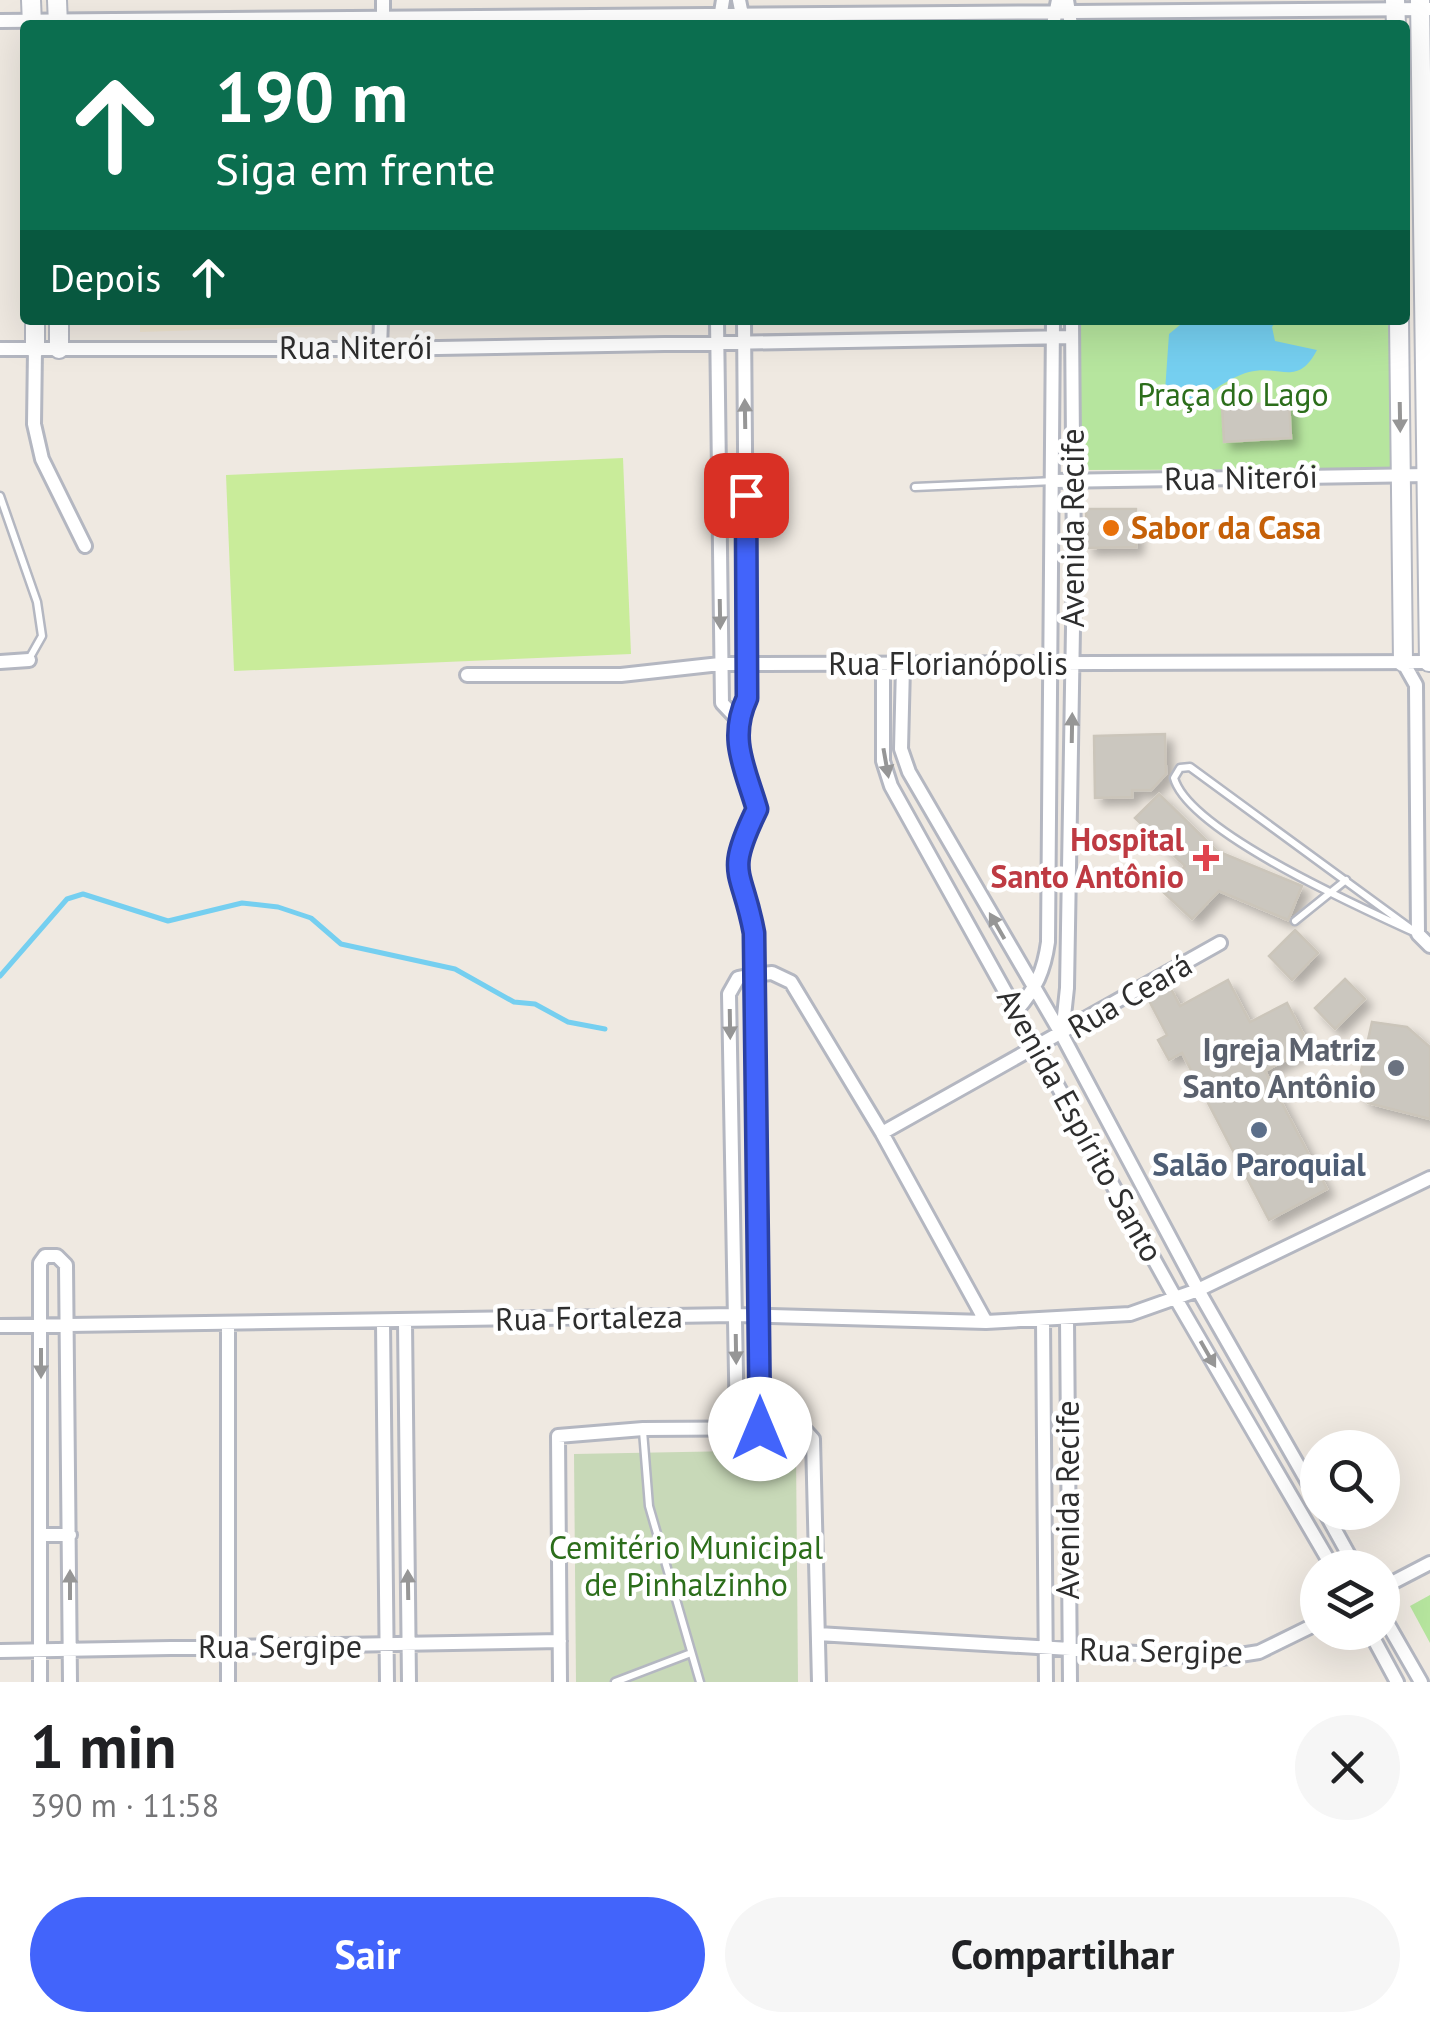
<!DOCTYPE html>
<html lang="pt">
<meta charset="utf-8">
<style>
body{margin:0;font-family:"PT Sans",sans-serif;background:#f6f6f6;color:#202124;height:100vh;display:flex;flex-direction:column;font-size:38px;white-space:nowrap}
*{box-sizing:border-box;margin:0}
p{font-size:32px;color:#757577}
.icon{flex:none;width:55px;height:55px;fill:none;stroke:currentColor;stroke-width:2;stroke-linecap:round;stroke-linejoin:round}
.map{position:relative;height:1682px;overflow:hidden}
.side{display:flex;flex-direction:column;background:#fff;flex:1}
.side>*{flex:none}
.guide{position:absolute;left:20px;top:20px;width:1390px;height:305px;border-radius:10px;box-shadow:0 10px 40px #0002;background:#0b6e4f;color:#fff;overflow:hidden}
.tools{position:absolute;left:1300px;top:1430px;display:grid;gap:20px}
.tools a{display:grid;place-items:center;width:100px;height:100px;border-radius:50%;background:#fff;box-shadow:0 10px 40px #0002;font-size:50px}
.pin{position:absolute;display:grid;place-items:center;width:85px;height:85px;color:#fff;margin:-42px;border-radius:20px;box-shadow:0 5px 15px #0006}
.me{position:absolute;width:110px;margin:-55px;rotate:0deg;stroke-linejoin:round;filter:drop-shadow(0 0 8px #0008)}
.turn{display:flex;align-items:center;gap:35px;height:210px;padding:0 30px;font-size:45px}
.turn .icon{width:130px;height:130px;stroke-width:2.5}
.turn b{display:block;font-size:70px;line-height:85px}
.then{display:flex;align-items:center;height:95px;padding:0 30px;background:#0003;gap:20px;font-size:38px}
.round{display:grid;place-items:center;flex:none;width:105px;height:105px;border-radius:52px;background:#f6f6f6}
.summary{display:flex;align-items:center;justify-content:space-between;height:170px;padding:0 30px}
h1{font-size:60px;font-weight:600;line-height:75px}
.primary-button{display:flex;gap:20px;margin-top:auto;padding:20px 30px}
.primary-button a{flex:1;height:115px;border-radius:60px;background:#4264fb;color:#fff;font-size:40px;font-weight:600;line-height:115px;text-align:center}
.primary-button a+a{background:#f6f6f6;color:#202124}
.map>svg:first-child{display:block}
.education{fill:#f0e6d1}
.green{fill:#b6e59e}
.cemetery{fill:#c8d9b8}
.pitch{fill:#c9ec9a}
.water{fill:#75cff0}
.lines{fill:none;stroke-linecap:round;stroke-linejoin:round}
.stream{stroke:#75cff0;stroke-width:5}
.building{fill:#cbc7bf;stroke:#cbc5ba;stroke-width:2.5;filter:url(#shadow)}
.lane-casing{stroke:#b4b7c1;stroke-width:11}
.street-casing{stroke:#b4b7c1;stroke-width:18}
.secondary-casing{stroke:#b4b7c1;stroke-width:22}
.lane{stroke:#fff;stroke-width:6}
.street{stroke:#fff;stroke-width:12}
.secondary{stroke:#fff;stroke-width:18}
.oneway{fill:#969696}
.route-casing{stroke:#2b41a3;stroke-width:25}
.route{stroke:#4264fb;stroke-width:18}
.food-dot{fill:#e8710a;stroke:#fff;stroke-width:4}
.health-dot{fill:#e0444e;stroke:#fff;stroke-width:4}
.worship-dot{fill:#6b7280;stroke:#fff;stroke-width:4}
.service-dot{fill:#5c6f8a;stroke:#fff;stroke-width:4}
.labels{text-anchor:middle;stroke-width:9;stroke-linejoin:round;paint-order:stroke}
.street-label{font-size:32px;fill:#2e2e2e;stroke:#fff}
.park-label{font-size:32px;fill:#2c6e1b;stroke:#fff}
.food-label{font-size:32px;font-weight:bold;fill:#c56008;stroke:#fff;text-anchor:start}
.health-label{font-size:32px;font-weight:bold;fill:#be3a42;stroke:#fff;text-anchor:end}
.worship-label{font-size:32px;font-weight:bold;fill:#5b616d;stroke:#fff;text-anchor:end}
.service-label{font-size:32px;font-weight:bold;fill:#4e5e75;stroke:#fff}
</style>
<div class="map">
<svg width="1430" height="1682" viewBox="0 0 1430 1682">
<defs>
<filter id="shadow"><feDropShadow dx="7" dy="7" stdDeviation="5" flood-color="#0004"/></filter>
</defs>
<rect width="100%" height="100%" fill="#efe9e1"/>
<path class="education" d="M140,320h214v5l-214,7z"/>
<path class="green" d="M1075,320h315l1,149 -316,1z
M1430,1595v48l-20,-37z"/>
<path class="cemetery" d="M796,1450l2,232h-222l-2,-228z"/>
<path class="pitch" d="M623,458l8,196 -397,17 -8,-196z"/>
<path class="water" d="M1186,320h91l-5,7 3,14 42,9c-20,38 -37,14 -68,22 -31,8 -54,43 -84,19l4,-57z"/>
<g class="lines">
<path class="stream" d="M0,976l67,-77 16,-5 85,27 74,-18 36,4 33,11 30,26 114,25 59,33 21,2 33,18 37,7"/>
</g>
<path class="building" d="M1289,402l2,36 -67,4 -2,-36z
M1086,509h50v38l-49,1z
M1165,734l1,40 -15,16h-19v7l-37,1 -1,-62z
M1159,794l58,57 85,35 -14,34 -69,-29 -27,28 -30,-28 23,-25 -50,-48z
M1295,930l23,23 -26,27 -23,-24z
M1345,979l20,20 -30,30 -20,-21z
M1228,980l22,42 37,-19 23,44 -45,24 62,118 -58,31 -87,-167 -13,7 -11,-20 9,-5 -21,-40 22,-12 12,23z
M1372,1022l35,5 23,20v72l-62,-16 -11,-14z"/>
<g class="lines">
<defs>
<path id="lane" d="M915,487l139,-6
M0,496l37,106 5,34 -13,23
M1190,767l228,167c-54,-25 -229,-102 -244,-156l6,-10z
M1295,921l51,-41
M643,1431l6,75 51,176
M615,1682l76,-29"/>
<path id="street" d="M383,0v25
M739,0l5,25
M1067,0l4,25
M0,21l1430,-12
M719,25l4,-25
M1053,25l5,-25
M717,320l5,383 15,16
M744,320l3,378c-19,41 -3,70 10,111l-21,45 1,23 11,21 6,35 -2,42 20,-2 19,9 91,151 104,189
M0,349h380l692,-12
M35,349l-1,75 8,35 43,87
M380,349l1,-29
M1054,481l374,-6
M0,662l29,-2
M1403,662l13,23 2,249 12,12
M883,666v95l8,25 285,513 157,269
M903,666l-2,83 8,23 153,263 136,255 120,210
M467,675h154l99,-11 710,-2
M1017,1010c19,-22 27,-39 31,-68l5,-622
M1062,1035l5,-47 7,-420 -2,-248
M882,1133l338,-190
M1067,1319l3,363
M1043,1320l3,362
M405,1322l4,360
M383,1323l4,359
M228,1325v357
M0,1326l735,-11 251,7 144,-8 68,-24 232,-112
M737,1429l-8,-435 9,-16 14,-3 8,454
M1325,1512l31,56
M41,1535h29
M1382,1588l48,-25
M1382,1614l39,68
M1370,1632l27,50
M818,1634l403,24 38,-6 59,-29
M0,1651l560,-10
M40,1682v-419l5,-7h12l9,9 4,417
M560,1682l-2,-246 85,-7 160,-1 10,11 6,243"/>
<path id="secondary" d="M31,0l1,25
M57,0l1,25
M1395,0l1,25
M1420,0l9,662
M35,320v29
M59,320v29
M1399,320l4,342"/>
</defs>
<use href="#lane" class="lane-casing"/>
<use href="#street" class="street-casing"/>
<use href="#secondary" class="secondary-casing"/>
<use href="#lane" class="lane"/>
<use href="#street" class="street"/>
<use href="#secondary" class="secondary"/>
</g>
<defs><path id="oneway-solid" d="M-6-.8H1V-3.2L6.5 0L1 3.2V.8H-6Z" transform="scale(2.5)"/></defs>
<g class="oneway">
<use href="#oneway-solid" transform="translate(745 414) rotate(-91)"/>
<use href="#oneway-solid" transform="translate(1400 417) rotate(89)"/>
<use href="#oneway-solid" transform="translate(720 614) rotate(89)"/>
<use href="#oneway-solid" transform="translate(1072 728) rotate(-89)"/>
<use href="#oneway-solid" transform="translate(886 763) rotate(80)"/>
<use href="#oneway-solid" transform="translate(997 926) rotate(-120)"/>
<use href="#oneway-solid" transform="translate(730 1024) rotate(89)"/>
<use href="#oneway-solid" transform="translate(736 1349) rotate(89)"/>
<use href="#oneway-solid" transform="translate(1208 1354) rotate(60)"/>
<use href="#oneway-solid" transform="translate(41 1363) rotate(90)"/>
<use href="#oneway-solid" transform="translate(70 1585) rotate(-90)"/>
<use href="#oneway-solid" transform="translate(408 1585) rotate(-91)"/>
</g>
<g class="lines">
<defs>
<path id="route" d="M746,495l1,203c-19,41 -2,70 10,111 -33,68 -15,58 -3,124l6,496"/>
</defs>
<use href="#route" class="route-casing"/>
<use href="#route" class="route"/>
</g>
<circle class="food-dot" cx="1111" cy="528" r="10"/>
<path class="health-dot" d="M1201 843h10v10h10v10h-10v10h-10v-10h-10v-10h10z"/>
<circle class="worship-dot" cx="1396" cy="1068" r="10"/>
<circle class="service-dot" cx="1259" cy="1130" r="10"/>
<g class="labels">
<g class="street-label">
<text x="356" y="359">Rua Niterói</text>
<text transform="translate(1241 478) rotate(-1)" y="11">Rua Niterói</text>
<text transform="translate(1073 528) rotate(-90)" y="11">Avenida Recife</text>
<text x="948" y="675">Rua Florianópolis</text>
<text transform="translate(1130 996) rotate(-30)" y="11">Rua Ceará</text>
<text transform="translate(1080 1125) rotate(61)" y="11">Avenida Espírito Santo</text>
<text transform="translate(589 1318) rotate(-1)" y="11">Rua Fortaleza</text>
<text transform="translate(1068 1500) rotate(-90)" y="11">Avenida Recife</text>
<text x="280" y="1658">Rua Sergipe</text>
<text transform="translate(1161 1651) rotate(1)" y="11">Rua Sergipe</text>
</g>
<g class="park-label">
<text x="1233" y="406">Praça do Lago</text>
<text x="686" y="1559">Cemitério Municipal<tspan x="686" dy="37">de Pinhalzinho</tspan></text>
</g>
<g class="food-label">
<text x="1131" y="539">Sabor da Casa</text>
</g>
<g class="health-label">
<text x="1184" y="851">Hospital<tspan x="1184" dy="37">Santo Antônio</tspan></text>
</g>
<g class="worship-label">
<text x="1376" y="1061">Igreja Matriz<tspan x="1376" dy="37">Santo Antônio</tspan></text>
</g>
<g class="service-label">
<text x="1259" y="1176">Salão Paroquial</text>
</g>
</g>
</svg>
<div class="tools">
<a><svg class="icon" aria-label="search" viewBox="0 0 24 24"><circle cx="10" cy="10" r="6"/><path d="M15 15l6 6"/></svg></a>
<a><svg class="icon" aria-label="layers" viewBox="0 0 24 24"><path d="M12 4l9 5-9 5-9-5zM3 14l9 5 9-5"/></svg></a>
</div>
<div class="pin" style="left:746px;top:495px;background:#d93025"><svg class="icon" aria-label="arrive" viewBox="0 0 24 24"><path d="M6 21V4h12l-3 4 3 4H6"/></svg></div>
<svg class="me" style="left:760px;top:1429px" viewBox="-20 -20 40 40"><circle r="19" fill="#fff"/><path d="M0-13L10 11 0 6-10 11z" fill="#4264fb"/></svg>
<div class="guide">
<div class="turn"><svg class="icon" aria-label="ahead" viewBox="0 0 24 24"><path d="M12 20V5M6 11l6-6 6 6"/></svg><div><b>190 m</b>Siga em frente</div></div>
<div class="then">Depois<svg class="icon" aria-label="ahead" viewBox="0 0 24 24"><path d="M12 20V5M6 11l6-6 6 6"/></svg></div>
</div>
</div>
<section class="side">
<div class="summary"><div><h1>1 min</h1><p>390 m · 11:58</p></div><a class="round"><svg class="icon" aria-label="close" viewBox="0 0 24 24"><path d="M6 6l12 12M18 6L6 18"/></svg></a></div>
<div class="primary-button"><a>Sair</a><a>Compartilhar</a></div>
</section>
